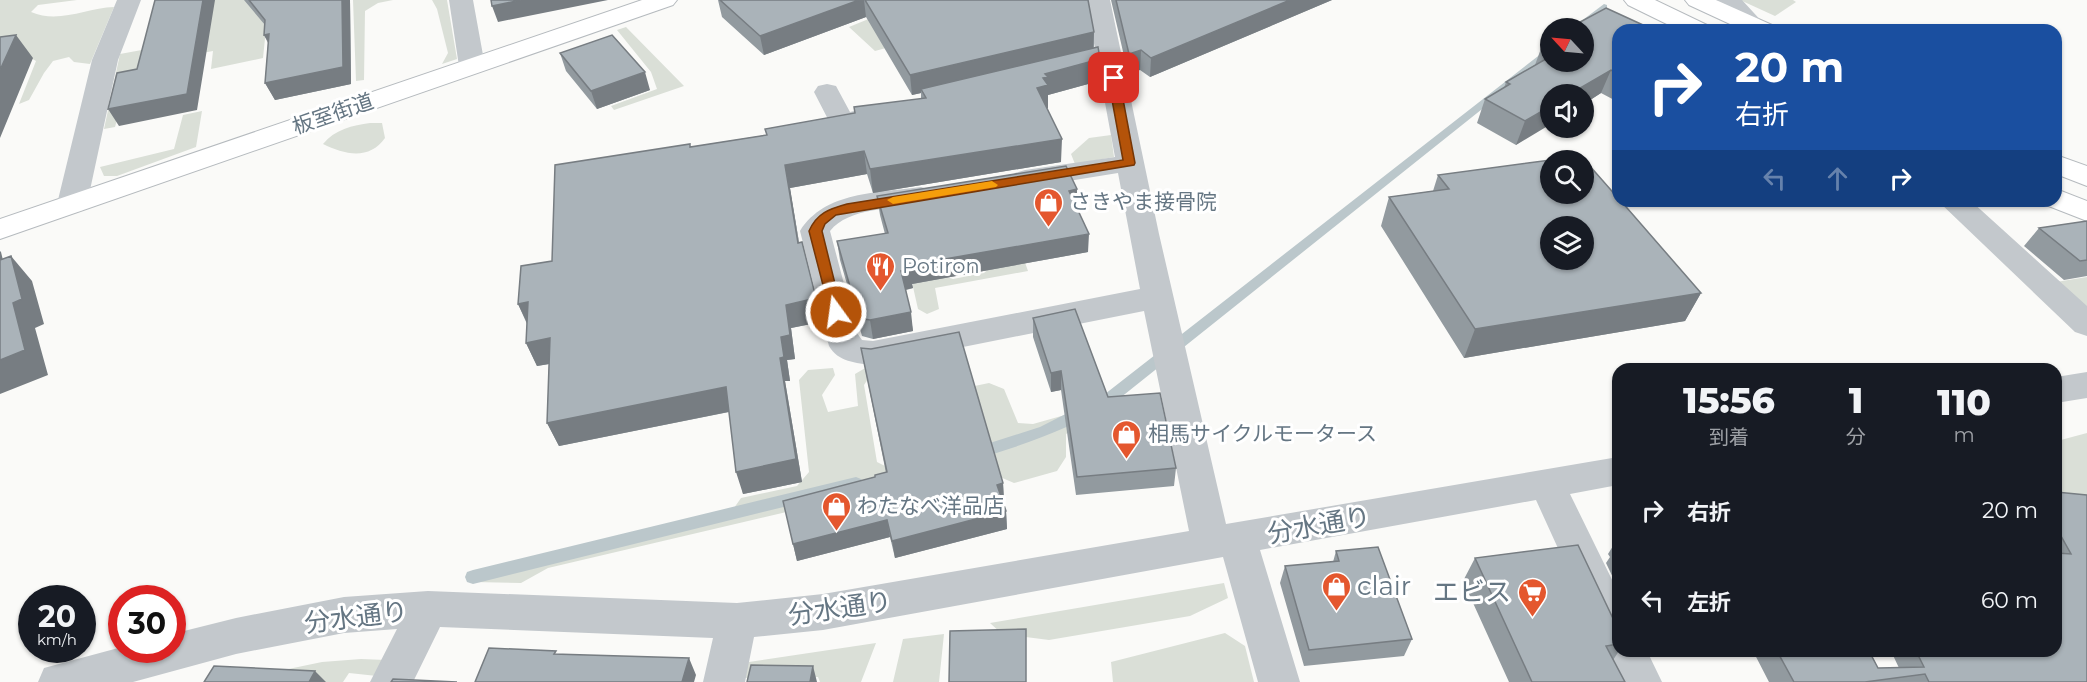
<!DOCTYPE html>
<html lang="ja">
<meta charset="utf-8">
<style>
body{margin:0;font-family:Montserrat,"Noto Sans JP",sans-serif;background:#20242c;color:#f1f3f6;height:100vh;display:flex;flex-direction:column;font-size:22px;white-space:nowrap}
*{box-sizing:border-box;margin:0}
p{font-size:20px;color:#9ea1a6}
.icon{flex:none;width:33px;height:33px;fill:none;stroke:currentColor;stroke-width:2;stroke-linecap:round;stroke-linejoin:round}
.map{position:relative;flex:1;overflow:hidden}
.details{position:absolute;left:1612px;top:363px;width:450px;height:294px;display:flex;flex-direction:column;background:#171b24;border-radius:18px;box-shadow:0 2px 4px #0004}
.details>*{flex:none}
.guide{position:absolute;left:1612px;top:24px;width:450px;height:183px;border-radius:18px;box-shadow:0 2px 4px #0004;background:#1a4fa0;color:#fff;overflow:hidden}
.needle{width:39px;rotate:296deg}
.buttons{position:absolute;left:1540px;top:18px;display:grid;gap:12px}
.buttons a{display:grid;place-items:center;width:54px;height:54px;border-radius:50%;background:#171b24;box-shadow:0 2px 4px #0004;font-size:30px}
.speed{position:absolute;left:18px;top:585px;display:flex;gap:12px;font-size:30px;font-weight:700;text-align:center}
.speed>*{display:grid;place-content:center;width:78px;height:78px;border-radius:50%;background:#171b24;box-shadow:0 2px 4px #0004;line-height:1}
.speed small{font-size:15px;font-weight:400}
.speed .limit{border:9px solid #d22;background:#fff;color:#111}
.pin{position:absolute;display:grid;place-items:center;width:51px;height:51px;color:#fff;margin:-26px;border-radius:12px;box-shadow:0 3px 9px #0006}
.me{position:absolute;width:66px;margin:-33px;rotate:346deg;stroke-linejoin:round;filter:drop-shadow(0 0 4px #0008)}
.turn{display:flex;align-items:center;gap:21px;height:126px;padding:0 24px;font-size:27px}
.turn .icon{width:78px;height:78px;stroke-width:2.5}
.turn b{display:block;font-size:42px;line-height:51px}
.lanes{display:flex;align-items:center;height:57px;padding:0 24px;background:#0003;justify-content:center;gap:30px;direction:ltr}
.lanes .off{opacity:.35}
.eta{display:flex;justify-content:space-evenly;align-items:center;height:102px;text-align:center}
.eta b{font-size:36px;font-weight:800;line-height:42px}
ul{padding:0;list-style:none}
li{display:flex;align-items:center;gap:18px;height:90px;padding:0 24px}
li div{flex:1}
li b{display:block;font-size:22px}
li em{font-style:normal}
.map>svg:first-child{display:block}
.green{fill:#dadfd7}
.lines{fill:none;stroke-linecap:round;stroke-linejoin:round}
.stream{fill:#bbc7cb;fill-rule:evenodd}
.major-casing{stroke:#b5babe;stroke-width:2}
.minor{fill:#c3c8cc;fill-rule:evenodd}
.major{fill:#fff;fill-rule:evenodd}
.wall{fill:#929a9f}
.shaded-wall{fill:#777d82}
.building{fill:#aab3b9;stroke:#777d82;stroke-width:1.5;fill-rule:evenodd}
.route{fill:#b45309;stroke:#753606;stroke-width:1.5}
.slow{fill:#f59e0b}
.labels{text-anchor:middle;stroke-width:6;stroke-linejoin:round;paint-order:stroke}
.street-label{font-size:21px;fill:#657683;stroke:#fff}
.poi-label{font-size:21px;fill:#657683;stroke:#fff;text-anchor:start}
.near-street-label{font-size:26px;fill:#657683;stroke:#fff}
.near-poi-label{font-size:26px;fill:#657683;stroke:#fff;text-anchor:start}
</style>
<div class="map">
<svg width="2087" height="682" viewBox="0 0 2087 682">
<rect width="100%" height="100%" fill="#fafaf8"/>
<path class="green" d="M0,0h77l-39,5 -7,7c28,12 55,-4 83,-5l-24,57 -16,-2 -5,-5 -16,4 -9,12 -15,27 -10,4 17,-43 -7,-4 -29,8z
M212,0h57l-6,58 -52,11 2,-18 -65,12 -22,25 -11,39 -11,2 16,-75 38,-7z
M353,0h40l-15,3 -13,8 -1,69 -8,1z
M432,0h15l10,59 -15,5 6,-11 -11,-44z
M915,0h143l-183,51 -26,-24z
M1740,0h53l3,2 -21,14z
M626,27l58,59 -70,24 -3,-4 46,-17 -6,-17 -34,-42z
M202,111l-6,36 -79,29h-13l-4,-9 74,-18 9,-34z
M370,123h12l3,15c-15,22 -40,17 -62,6 11,-14 30,-19 47,-21z
M1111,135l3,22 -39,7 -4,-10 18,-16z
M1005,206l23,65 -93,17 4,21 -12,5 -9,-5 -14,-62 39,29 10,3 31,-6 8,-7z
M2087,277v31l-31,-26z
M867,367l5,6 -8,12 13,77 16,8 67,-81 29,-6 15,6 14,34 15,1 39,-11 10,11 -16,10v23l-9,14 -43,12 -21,-9 -198,36 -247,58 -27,15 -48,-1 -5,-6 266,-68 7,-10 56,-12 12,-14 -10,-92 9,-10 25,-2 2,7 -13,20 6,17 30,-6 -3,-32z
M2087,433v73l-30,-9v-56z
M1224,583l4,15 -38,18 -141,24 -47,-6 -12,-11z
M1225,633l20,13 9,36h-141l-2,-20z
M944,634l-5,48h-46l10,-43z
M876,643l-15,39h-41l-2,-5 -78,1 9,-16z
M361,659l25,1 -9,16 -28,-3 -6,9h-25l-44,-10 48,-10z"/>
<g class="lines">
<path class="stream" d="M1604,4l3,1v4l-24,19h-11z
M1551,46v8l-436,348c-44,26 -90,43 -139,57l-5,-2 -2,-4 2,-4 69,-22 65,-33z
M856,477l5,2 3,4 -3,4 -5,2 -383,95 -6,-2 -2,-5 2,-5 6,-2z"/>
<defs>
<path id="major" d="M642,0h35l-4,5 -673,234v-20z
M1624,0h31l52,25 3,5h-31l-51,-25z
M1685,0h31l56,25 3,5h-32l-54,-25z
M2056,155l31,11v20l-31,-12z
M2056,189l31,12v20l-41,-16 -3,-4h13z"/>
</defs>
<use href="#major" class="major-casing"/>
<path class="minor" d="M117,0h24l-23,60 -31,144 -5,7 -10,2 -10,-2 -5,-7 35,-144z
M449,0h24l12,66 -4,5 -9,3 -9,-3 -4,-5z
M1086,0h24l49,234 67,290 392,-67v28l-48,9 48,98v59h29l15,31h-42l-15,-31 2,-3 -4,-1 -67,-147 -276,50 40,132h-42l-35,-125 -400,73 -69,7 -9,45h-42l10,-44 -273,-11 -27,55h-43l27,-53 -53,4 -108,21 -103,28h-95l6,-14 78,-21v3h50v-16l64,-16 108,-21 84,-6 309,12 86,-9 366,-63 -45,-220 -271,54c-17,-2 -35,-3 -44,-19l-29,-115c25,-40 78,-38 121,-44l10,3 4,6 -4,6 -10,3c-28,4 -72,2 -91,26l27,102 5,7 11,1 267,-52 -22,-116 -93,15 -10,-3 -4,-6 4,-6 10,-3 90,-13z
M1717,0h25l23,25 -3,5h-18z
M827,84l9,2 14,26 32,-8 9,2 4,6 -4,6 -43,10 -17,-3 -17,-33 4,-6z
M1938,201h33l116,105v30l-12,-4z
M2087,372v26l-31,5v-26z"/>
<use href="#major" class="major"/>
</g>
<path class="wall" d="M244,0h106l1,84 -76,16 -10,-17 3,-40 -4,-8 1,-10z
M718,0h370l6,32v16l6,11 -1,22 -51,14v13h-1l14,54 -188,31 -6,-19 -77,14 9,55 17,55 5,24 -30,6 4,31 -8,1 3,21h-5l17,101 -59,12 -14,-82 -170,34 -12,-23 2,-59 -12,2 -11,-23 1,-19 -9,-20 34,-43 138,-114 76,-12 89,-22 66,-14v-6l-9,2 -46,-78 -102,38 -42,-38z
M1111,0h221l-182,77 -10,-7 -12,3z
M1618,30v72l-17,-9 -17,11v-10l-68,51 -39,-22 8,-24 19,-11 2,-6 29,-17 8,-22 8,-5v24z
M560,53l90,37 -53,19 -31,-38z
M1438,175l263,118 -16,28 -221,37 -83,-132 8,-29 44,-6z
M877,196l200,10 11,46 -176,32 1,4 -7,2 7,41 -40,8 -11,-3 -22,-76 -3,-19 48,-7 -5,-19z
M2087,221v55l-23,4 -40,-34 15,-18z
M1033,318l143,150 -2,18 -98,9 -15,-105 -10,2 -18,-55z
M861,348l142,135 1,18h-1l3,10 1,18 -112,29 -5,-21 -93,24 -4,-17 82,-66 11,-5z
M2056,492l31,3v187h-318l-16,-31h116l9,17h21l-8,-17h165z
M1618,538v50l-12,-25 4,-6 -2,-3z
M1336,551l76,88 -8,17 -100,10 -24,-83 5,-17 48,-4z
M1475,558l143,71v22h1l-6,9 12,22h-116l-46,-101z"/>
<path class="shaded-wall" d="M203,0h12l-18,110 -78,16 -11,-17z
M342,0h8l1,84 -76,16 -10,-17z
M521,0h87l-110,22 -6,-16z
M859,0h5l2,17 -102,38 -4,-19z
M1290,0h42l-182,77 1,-19z
M1094,32l-1,19 -172,38v4l-9,2 -2,-20z
M269,34l5,18 -10,-17z
M16,35l17,23 -33,80v-68z
M1141,50l-1,20 -12,3 1,-19z
M1100,59l-1,22 -51,14v13l-11,2v-22l8,-14z
M1611,70l-10,23 -17,11v-10h-14z
M645,72l5,18 -53,19 -6,-18z
M1551,106v18l-35,21 9,-24z
M1062,139l-1,23 -188,31 -3,-24z
M864,151l3,23 -77,14 13,78 -18,-101z
M1077,189v19l-8,-17z
M1089,234l-1,18 -176,32 1,4 -9,2 -3,-19 9,-6z
M0,251l1,1 9,37 -10,-12z
M11,256l21,25 12,43 -9,4 13,47 -48,19v-34l13,-57z
M1701,293l-16,28 -221,37 11,-29z
M816,298l5,24 -30,6 4,31 -8,1 3,21h-5l17,101 -59,12 -7,-22 44,-114 1,-21 5,-32z
M528,302l1,25 -11,-23z
M911,312l2,19 -40,8 -3,-19z
M550,338l11,24 -24,4 -11,-23z
M1061,371v19l-10,2v-19z
M726,387l7,24 -174,35 -12,-23z
M1003,483l1,18 -6,1 -1,-17z
M1006,511l1,18 -112,29 -3,-17z
M887,520l3,17 -93,24 -4,-17z
M689,658l7,17 -2,7h-12z
M813,666l4,16h-7z
M315,671l11,11h-17z"/>
<path class="building" d="M155,0h48l-16,94 -79,15 9,-36 20,-4z
M249,0h93l1,67 -78,16 4,-49 -5,1 1,-15z
M491,0h30l-29,6z
M720,0h139l-99,36z
M865,0h223l6,32 -184,43z
M1116,0h174l-139,58 -10,-8 -12,4z
M1606,8l48,22h-36v44l-7,-4 -41,24h-19v12l-26,15 -40,-22 25,-15 -4,-2 45,-26v6h33v-34h-15z
M16,35l-16,35v-33z
M612,35l33,37 -54,19 -31,-38z
M1551,38v9l-8,-4z
M1098,47l2,12 -55,15 3,3 -5,1 5,7 -11,3 25,51 -192,30 -6,-18 -79,14 13,78 4,-1 14,56 -30,7 4,30 -9,2 3,20 -4,1 16,101 -60,13 -10,-85 -179,36 3,-85 -24,5 2,-41 -10,2 3,-38 31,-5 3,-96 135,-21v3l77,-12 -2,-6 90,-16 -1,-6 72,-9 -5,-9z
M1581,156l37,42v3h3l80,92 -226,36 -86,-132 60,-8 -11,-14zM1551,160h33v34h-33zM1551,226h33v34h-33z
M1066,166l11,23 -8,2 20,43 -179,31 1,5 -10,1 10,41 -41,8 -11,-2 -22,-77 51,-8 -11,-37z
M2087,221v39l-7,1 -41,-33z
M11,256l11,43 -9,4 12,47 -25,10v-100z
M1075,309l33,88 52,-4 16,75 -99,9 -16,-106 -10,2 -18,-55z
M959,332l44,151 -6,2 9,26 -114,30 -5,-21 -94,24 -10,-43 92,-24v-2l12,-3 -26,-124 10,1z
M2056,492l31,3v187h-158l-4,-8 -60,8h-71l-17,-31h92l9,17 46,-1 -8,-16h140v-98l15,1 -15,-27z
M1578,545l40,84v15l-12,2 19,36h-93l-57,-124z
M1378,547l34,92 -103,11 -24,-84 54,-5 -3,-10z
M1026,629v53h-77l1,-51z
M489,648l67,3 -2,3 135,4 -7,24h-207z
M751,665l62,1 -3,16h-63z
M214,666l101,5 -6,11h-105z
M393,679l64,3h-66z"/>
<path class="route" d="M1114,75l5,3 16,85 -1,2 -298,50 -11,9 -3,7 20,81 -6,5 -5,-1 -22,-85c8,-18 20,-22 38,-27l276,-44 -15,-82z"/>
<path class="slow" d="M992,181l6,4 -2,2 -103,17 -6,-4 6,-3z"/>
<defs>
<symbol id="shop-pin" viewBox="-11 -11 22 30"><path d="M0 17L-7.5 6A9.5 9.5 0 1 1 7.5 6Z" fill="#e4572e" stroke="#fff"/><path d="M-5-2.5h2.3a2.7 3.5 0 0 1 5.4 0H5L5.5 6h-11ZM-1.5-2.5h3a1.5 2.3 0 0 0-3 0Z" fill="#fff"/></symbol>
<symbol id="restaurant-pin" viewBox="-11 -11 22 30"><path d="M0 17L-7.5 6A9.5 9.5 0 1 1 7.5 6Z" fill="#e4572e" stroke="#fff"/><path d="M-5-6h1v4h1v-4h1v4h1v-4h1v5L-1.5 .5V6h-2V.5L-5-1ZM5-6V6H3V1.5H1.5Q1.5-4 5-6Z" fill="#fff"/></symbol>
<symbol id="supermarket-pin" viewBox="-11 -11 22 30"><path d="M0 17L-7.5 6A9.5 9.5 0 1 1 7.5 6Z" fill="#e4572e" stroke="#fff"/><path d="M-6-5.5h2.5l.6 2H6L4.5 2H-2.5L-4.4-4H-6ZM-1.5 3.2a1.3 1.3 0 1 0 .1 0ZM3 3.2a1.3 1.3 0 1 0 .1 0Z" fill="#fff"/></symbol>
</defs>
<g fill-rule="evenodd">
<use href="#shop-pin" x="1032" y="186" width="33" height="45"/>
<use href="#restaurant-pin" x="864" y="250" width="33" height="45"/>
<use href="#shop-pin" x="1110" y="418" width="33" height="45"/>
<use href="#shop-pin" x="820" y="490" width="33" height="45"/>
<use href="#shop-pin" x="1320" y="570" width="33" height="45"/>
<use href="#supermarket-pin" x="1516" y="576" width="33" height="45"/>
</g>
<g class="labels">
<g class="street-label">
<text transform="translate(333 114) rotate(-19)" y="7">板室街道</text>
</g>
<g class="poi-label">
<text x="1070" y="209">さきやま接骨院</text>
<text x="902" y="273">Potiron</text>
<text x="1148" y="441">相馬サイクルモータース</text>
<text x="857" y="513">わたなべ洋品店</text>
</g>
<g class="near-street-label">
<text transform="translate(1319 525) rotate(-10)" y="9">分水通り</text>
<text transform="translate(840 608) rotate(-8)" y="9">分水通り</text>
<text transform="translate(356 617) rotate(-7)" y="9">分水通り</text>
</g>
<g class="near-poi-label">
<text x="1357" y="595">clair</text>
<text x="1511" y="601" text-anchor="end">エビス</text>
</g>
</g>
</svg>
<div class="buttons">
<a><svg class="needle" viewBox="-14 -14 28 28"><path d="M0-13l5 13h-10z" fill="#e53935"/><path d="M0 13l5-13h-10z" fill="#9ea1a6"/></svg></a>
<a><svg class="icon" aria-label="sound" viewBox="0 0 24 24"><path d="M4 9h4l5-4v14l-5-4H4zM17 9q2 3 0 6"/></svg></a>
<a><svg class="icon" aria-label="search" viewBox="0 0 24 24"><circle cx="10" cy="10" r="6"/><path d="M15 15l6 6"/></svg></a>
<a><svg class="icon" aria-label="layers" viewBox="0 0 24 24"><path d="M12 4l9 5-9 5-9-5zM3 14l9 5 9-5"/></svg></a>
</div>
<div class="speed"><div>20<small>km/h</small></div><div class="limit">30</div></div>
<div class="pin" style="left:1114px;top:78px;background:#d93025"><svg class="icon" aria-label="arrive" viewBox="0 0 24 24"><path d="M6 21V4h12l-3 4 3 4H6"/></svg></div>
<svg class="me" style="left:836px;top:312px" viewBox="-20 -20 40 40"><circle r="17" fill="#b45309" stroke="#fff" stroke-width="3"/><path d="M0-11L8 9 0 5-8 9z" fill="#fff"/></svg>
<div class="guide">
<div class="turn"><svg class="icon" aria-label="right" viewBox="0 0 24 24"><path d="M7 20v-9h11M14 6l5 5-5 5"/></svg><div><b>20 m</b>右折</div></div>
<div class="lanes"><svg class="icon off" aria-label="left" viewBox="0 0 24 24"><path d="M17 20v-9H6M10 6l-5 5 5 5"/></svg><svg class="icon off" aria-label="ahead" viewBox="0 0 24 24"><path d="M12 20V5M6 11l6-6 6 6"/></svg><svg class="icon" aria-label="right" viewBox="0 0 24 24"><path d="M7 20v-9h11M14 6l5 5-5 5"/></svg></div>
</div>
<section class="details">
<div class="eta">
<div><b>15:56</b><p>到着</p></div>
<div><b>1</b><p>分</p></div>
<div><b>110</b><p>m</p></div>
</div>
<ul>
<li><svg class="icon" aria-label="right" viewBox="0 0 24 24"><path d="M7 20v-9h11M14 6l5 5-5 5"/></svg><div><b>右折</b></div><em>20 m</em></li>
<li><svg class="icon" aria-label="left" viewBox="0 0 24 24"><path d="M17 20v-9H6M10 6l-5 5 5 5"/></svg><div><b>左折</b></div><em>60 m</em></li>
</ul>
</section>
</div>
